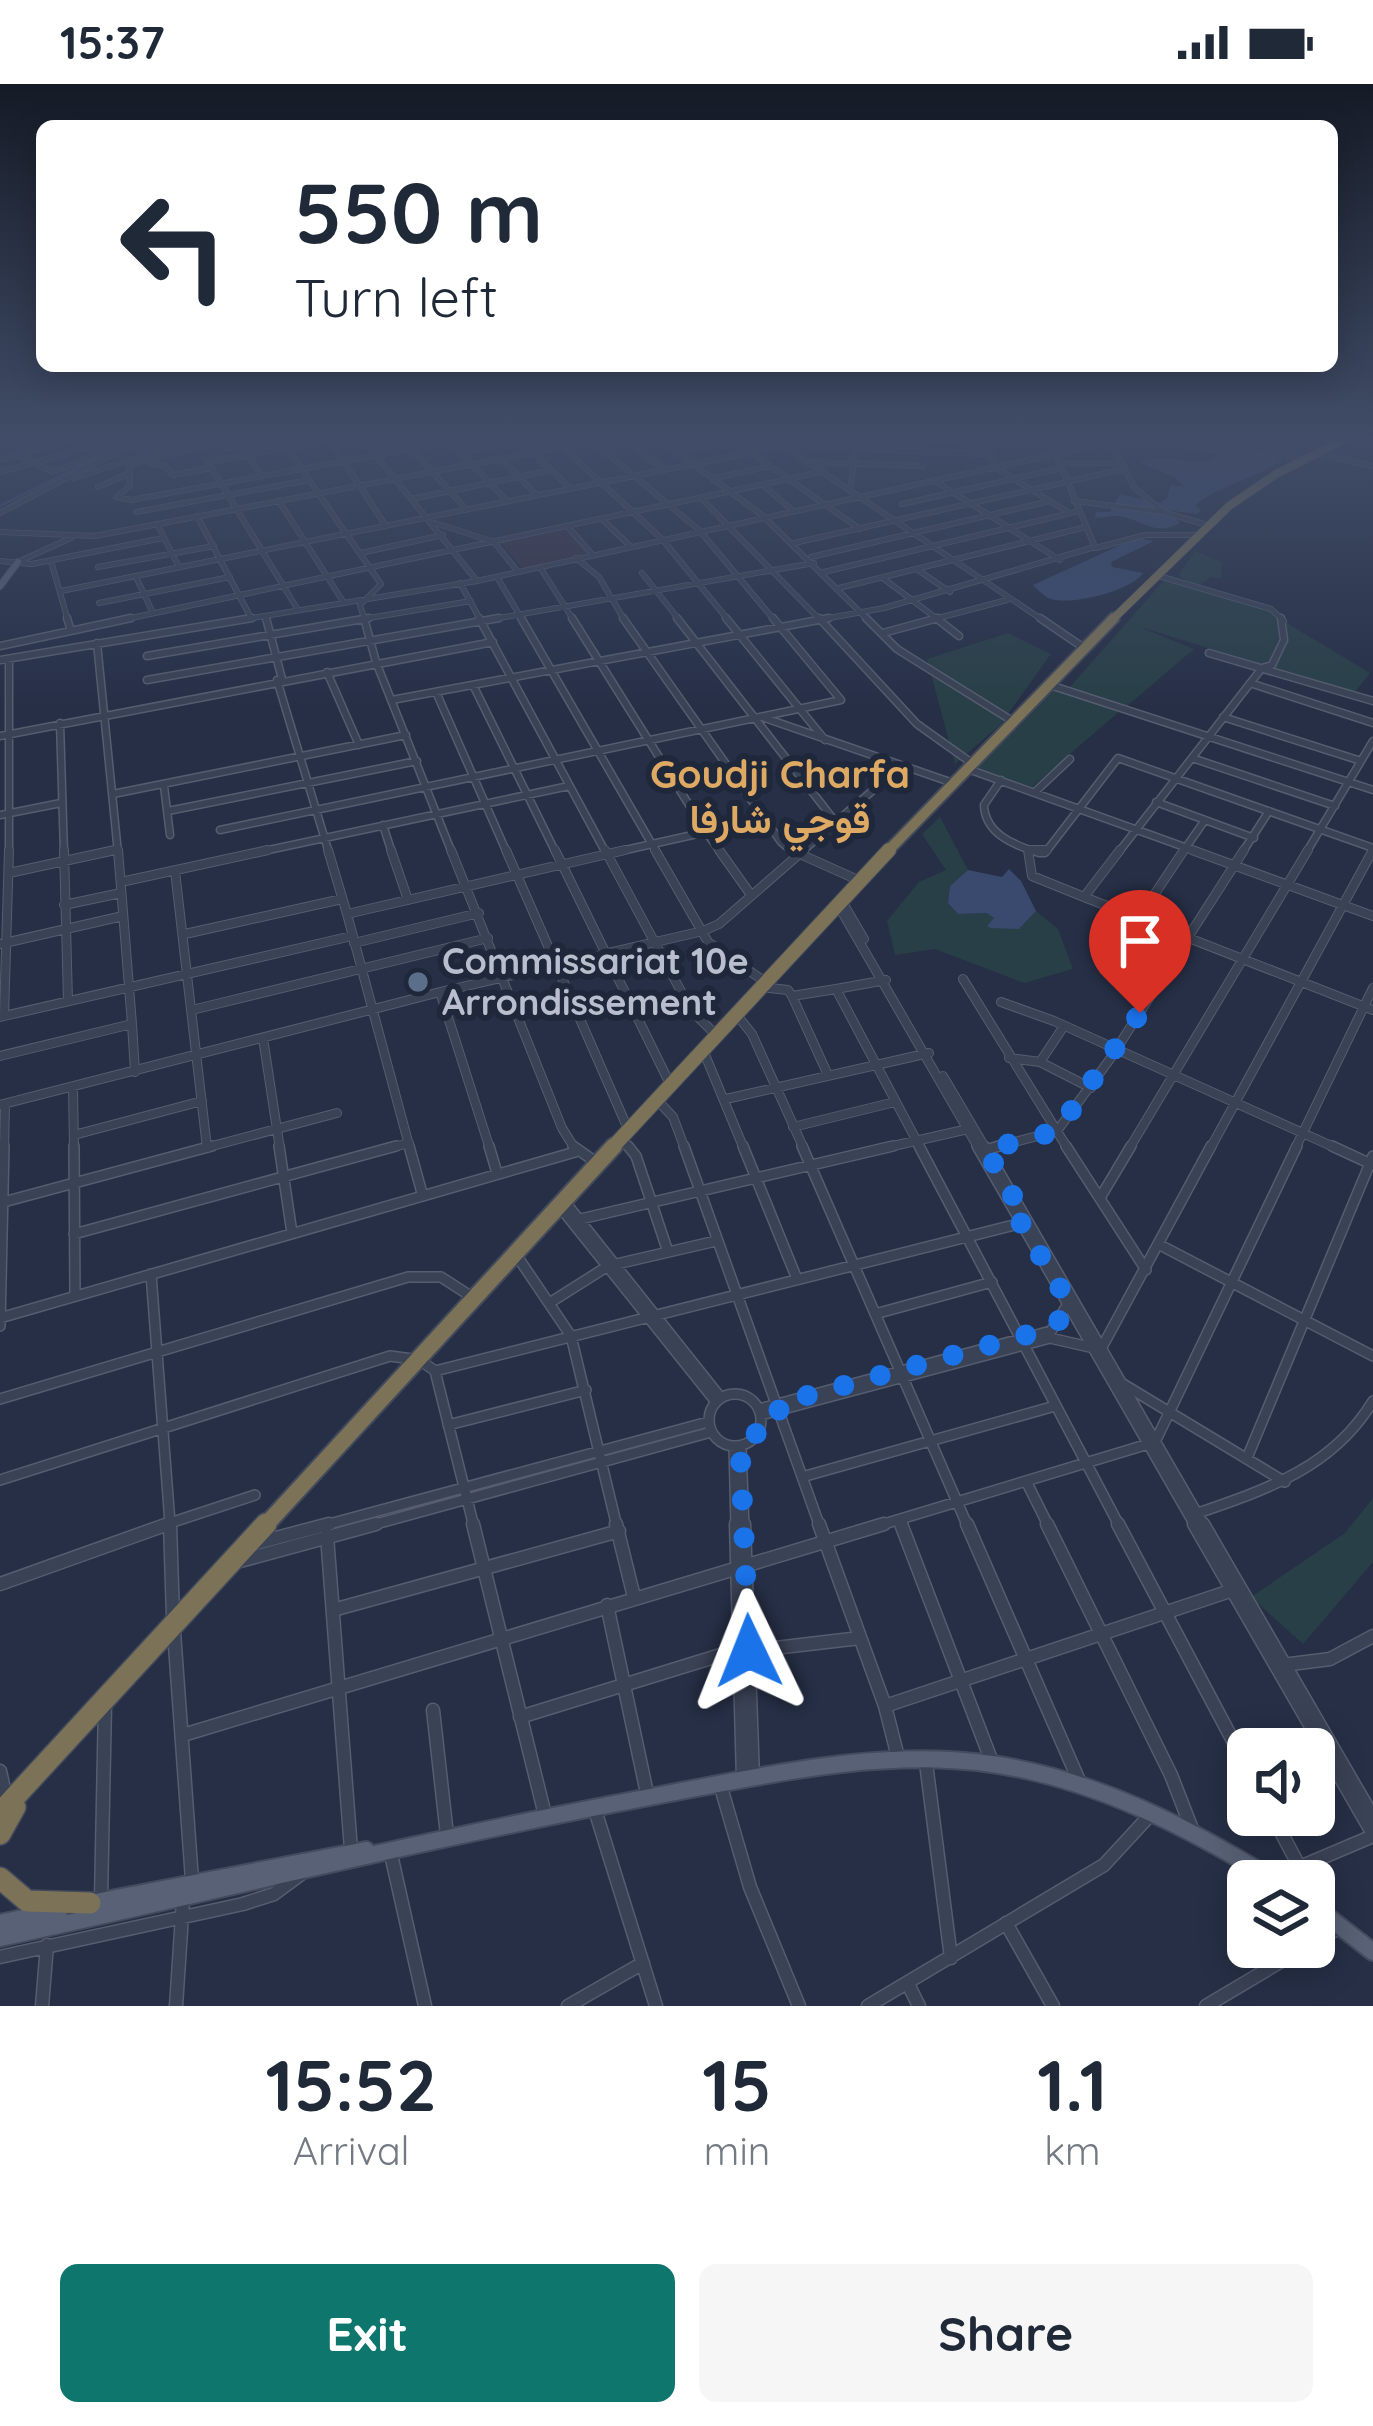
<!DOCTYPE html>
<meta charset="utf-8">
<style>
body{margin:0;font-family:Quicksand,Vazirmatn,sans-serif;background:#f6f6f7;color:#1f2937;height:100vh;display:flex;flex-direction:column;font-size:45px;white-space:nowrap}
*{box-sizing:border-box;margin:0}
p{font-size:39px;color:#747a83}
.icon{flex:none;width:66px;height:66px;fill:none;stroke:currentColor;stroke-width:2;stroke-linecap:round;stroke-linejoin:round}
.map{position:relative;height:1922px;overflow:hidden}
.sheet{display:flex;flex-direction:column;background:#fff;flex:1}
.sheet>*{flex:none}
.top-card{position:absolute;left:36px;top:36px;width:1302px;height:252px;border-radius:18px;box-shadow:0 6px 30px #0003;background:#fff;color:#1f2937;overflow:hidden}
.buttons{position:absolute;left:1227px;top:1644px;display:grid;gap:24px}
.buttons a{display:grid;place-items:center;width:108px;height:108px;border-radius:18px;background:#fff;box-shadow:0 6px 30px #0003;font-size:60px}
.pin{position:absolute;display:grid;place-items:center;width:102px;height:102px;color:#fff;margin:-123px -51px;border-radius:50% 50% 50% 0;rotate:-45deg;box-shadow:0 0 12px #0007}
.pin .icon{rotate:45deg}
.me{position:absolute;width:132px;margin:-66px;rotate:358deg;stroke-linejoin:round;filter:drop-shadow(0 0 9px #0008)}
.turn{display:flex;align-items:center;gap:42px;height:252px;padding:0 60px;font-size:54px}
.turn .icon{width:156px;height:156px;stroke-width:2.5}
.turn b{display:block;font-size:84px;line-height:102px}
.eta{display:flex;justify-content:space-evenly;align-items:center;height:204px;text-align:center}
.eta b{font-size:72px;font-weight:800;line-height:84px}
.primary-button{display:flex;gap:24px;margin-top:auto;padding:24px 60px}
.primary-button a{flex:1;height:138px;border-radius:18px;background:#0f766e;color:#fff;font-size:48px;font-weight:800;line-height:138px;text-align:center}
.primary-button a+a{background:#f6f6f7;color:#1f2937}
.status{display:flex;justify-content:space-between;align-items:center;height:84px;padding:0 60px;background:#fff;direction:ltr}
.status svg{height:33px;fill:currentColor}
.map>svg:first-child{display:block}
.medical{fill:#383345}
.green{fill:#283f47}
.water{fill:#3a4a6f}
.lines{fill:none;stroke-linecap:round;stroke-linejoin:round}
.stream{stroke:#3a4a6f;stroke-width:3}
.canal{stroke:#3a4a6f;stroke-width:3}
.minor-far4-casing{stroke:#565d6f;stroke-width:6}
.minor-far3-casing{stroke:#565d6f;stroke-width:9}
.minor-far2-casing{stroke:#565d6f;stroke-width:10}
.minor-far1-casing{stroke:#565d6f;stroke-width:12}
.minor-casing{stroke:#565d6f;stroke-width:15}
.major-far1-casing{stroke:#444b5e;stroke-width:8}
.major-casing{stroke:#444b5e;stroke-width:20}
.highway-far4-casing{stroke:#424a5c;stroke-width:9}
.highway-far3-casing{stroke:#424a5c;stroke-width:14}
.highway-far2-casing{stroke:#424a5c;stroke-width:16}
.highway-far1-casing{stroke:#424a5c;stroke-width:20}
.highway-casing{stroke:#424a5c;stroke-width:24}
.minor-far4{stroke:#3a4255;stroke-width:4.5}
.minor-far3{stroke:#3a4255;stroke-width:6}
.minor-far2{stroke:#3a4255;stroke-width:8}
.minor-far1{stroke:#3a4255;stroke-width:9}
.minor{stroke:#3a4255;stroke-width:12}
.major-far1{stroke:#586175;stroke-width:6}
.major{stroke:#586175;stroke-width:16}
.highway-far4{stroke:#7b7257;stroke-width:8}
.highway-far3{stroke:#7b7257;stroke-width:10}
.highway-far2{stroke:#7b7257;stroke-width:14}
.highway-far1{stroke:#7b7257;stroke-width:16}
.highway{stroke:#7b7257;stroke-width:21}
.route{stroke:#1a73e8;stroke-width:21;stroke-dasharray:0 37.8}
.service-dot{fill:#5c6f8a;stroke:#1f273b;stroke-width:4.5}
.labels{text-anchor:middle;stroke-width:12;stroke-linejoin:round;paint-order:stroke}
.poi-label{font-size:36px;font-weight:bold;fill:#b8bece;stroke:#1f273b;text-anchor:start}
.neighbourhood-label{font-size:39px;font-weight:bold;fill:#dea963;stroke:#1f273b}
</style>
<div class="status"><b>15:37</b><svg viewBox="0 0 49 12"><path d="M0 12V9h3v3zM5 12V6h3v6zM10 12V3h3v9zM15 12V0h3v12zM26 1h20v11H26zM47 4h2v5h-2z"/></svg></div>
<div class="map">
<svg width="1373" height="1922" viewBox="0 0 1373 1922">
<rect width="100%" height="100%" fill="#262f46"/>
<path class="medical" d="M571,444l18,25 -67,15 -21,-26z"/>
<path class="green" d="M1195,467l27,11 -1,16 -10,-1 -11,8 68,20 22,20 80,48 -16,20 -214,-66 54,22 -68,58 -58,-18 100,-113 19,5 -9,-5z
M1008,549l43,21 -51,71 -45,39 -28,-105z
M1051,604l70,22 -89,77 -56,-20z
M940,733l28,53 -18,16 -2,17 10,11 29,-1 32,16 17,-18 22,18 15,40 -49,14 -89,-34 -40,6 -8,-34 32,-39 27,-12 -24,-36z
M1373,1414v64l-70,82 -52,-47 94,-64z"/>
<path class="water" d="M1169,354h56l60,20c-24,18 -70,29 -89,47l5,6 -4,3 -71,-9 -6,3 52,7 8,8c-28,15 -38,-6 -65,-7 -7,0 -13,2 -20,2l1,-6h14l10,-18 40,9 7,-5 3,-13 15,2 -11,-10 -35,-15c28,-13 56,9 81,-7l-53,-10z
M1136,454l18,3 -43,21 1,5 31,6c-12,18 -74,34 -95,25 -4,-2 -12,-10 -15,-13z
M1009,785l12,12 15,30 -17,18 -28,-1 -4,-2 7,-8 -7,-5 -29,1 -10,-11 2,-17 18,-16 34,7z"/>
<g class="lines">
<path class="stream" d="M225,366l46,-9"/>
<path class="canal" d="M0,422l110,-55"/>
<defs>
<path id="minor-far4" d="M280,354l101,146 -21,21 5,16
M328,354l58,88
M362,354l115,143
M402,354l63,70
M517,354l52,49
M553,354l109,101 67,82
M589,354l111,93 75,90
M622,354l41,30
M658,354l105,78 106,105
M730,354l130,91
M772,354l272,183
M985,354l9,29 74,45
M1244,354l46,19
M1275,354l15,19 13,3
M1305,354l13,14
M920,355l66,4
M450,357l56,59
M665,358l18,-4
M1111,358l23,45 28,24
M679,367l56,-10
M246,369l16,23
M461,369l59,-12
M1319,370l54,12
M18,371l35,17 84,-34
M129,375l1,27 -14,11 15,3 340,-62
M0,376l78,-22
M502,376l35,35
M148,378l17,4 8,9 39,-7
M809,378l113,4
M1059,379h62
M130,380l106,-26
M0,388l121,-34
M74,394l125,-40
M715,394l56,-12
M935,397l125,79
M763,401l28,24
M98,403l32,-14
M850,407l7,-53
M701,414l120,123
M411,415l141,-29
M279,417l65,102
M1074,417l89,11 44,13
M902,420l159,-36
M136,428l173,-32
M0,429l100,-53 56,-22
M197,432l54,102
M603,436l27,26
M435,439l59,19 24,30
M157,440l22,43
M568,443l24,27
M0,448l95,4 515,-98
M794,459l330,-74
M1096,464l49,-13h53
M361,469l82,-18
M811,473l239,-56
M576,474l23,19 26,44
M0,477l32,3 131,-26
M20,477l51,-23
M51,477l17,60
M98,483l116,-21
M540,483l34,54
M918,486l32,22
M824,488l255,-61
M642,489l38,48
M1159,492l112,33 13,12
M136,493l17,36
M497,493l26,44
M884,495l56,42
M460,499l21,38
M839,504l247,-61
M61,507l722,-145 205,8
M99,519l131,-26
M298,526l-90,-148 130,-24
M117,537l704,-149
M234,537l243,-40 634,-139v-4
M351,537l120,-20
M482,537l332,-58
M813,537l71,-13 211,-61 -46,-109
M927,537l80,-21"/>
<path id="minor-far3" d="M67,534l4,13
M266,534l16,61
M364,534l12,44 76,191
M479,534l127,235
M521,534l136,235
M572,534l134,214 57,-14
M623,534l158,224 13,11
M677,534l157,202
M726,534l99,122
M819,534l98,106 56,40
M866,534l31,31 117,73
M936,534l23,18
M1040,534l44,30
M883,549l55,-15
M97,559l21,210
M0,562l131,-28
M1209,569l164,48
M147,572l222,-38
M9,575v194
M0,576l252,-42
M327,588l32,73
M147,596l352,-62
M277,596l52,173
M1250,599l123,40
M473,601l83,168
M1050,601l323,105
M436,608l71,161
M392,616l437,-82
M762,633l191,66
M1223,633l138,44
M60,639l4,130
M0,652l493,-94
M1192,674l143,48
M968,685l233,84
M1001,696l-17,25c1,29 30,40 55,48h6l73,-95 255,90
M164,702l6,49
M1036,707l34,-32
M113,710l293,-59
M1156,718l98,36
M168,727l249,-50
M0,731l61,-12
M383,741l9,28
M220,746l621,-130 -68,-82
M101,769l16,-3
M254,769l315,-67
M612,769l94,-21 15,21
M800,769l100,-86
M1118,769l144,-185 10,-3 12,-25 -3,-22
M1182,769l23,-33
M1242,769l27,-42
M1306,769l67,-112"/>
<path id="minor-far2" d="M64,766l4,151
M118,766l14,174
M328,766l19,64 278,-64
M391,766l17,50
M451,766l111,278 13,21
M506,766l122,279
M555,766l115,234
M605,766l86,160 24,24
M655,766l53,92 56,39
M719,766l32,45
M791,766l67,30
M1028,766l4,26 52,21 36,-47
M1031,766h16
M1192,766l181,66
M175,787l32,277
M9,789l106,-23
M121,798l147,-32
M1084,813l289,113
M64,821l57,-12
M838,821l141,244
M844,821l20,34
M347,830l63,235
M185,850l157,-35
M354,859l125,-30
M0,860l123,-28
M1104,886l80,-120
M963,895l105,170
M761,903l27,3 4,6 44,-7 85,160
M836,905l50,-9
M440,908l50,157
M792,912l36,79
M1001,918l53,19 284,128
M192,926l296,-72
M736,930l16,20 52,115
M4,932l5,-166
M0,933l352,-81
M263,954l17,111
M703,966l41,99
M0,972l132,-32 3,48
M1009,974l31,4 51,26
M1040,978l24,-36
M943,992l43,73
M73,1003l1,62
M726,1015l203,-46
M658,1017l15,16 12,32
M0,1021l440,-113 263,-61 16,-7 85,-74
M793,1043l102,-25
M74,1051l128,-34
M621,1055l9,10
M4,1065l1,-45
M201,1065l136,-36
M385,1065l24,-6
M880,1065l88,-20
M988,1065l69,-18 53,-72 134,-209
M1129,1065l179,-299
M1210,1065l163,-299
M1295,1065l78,-161"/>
<path id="minor-far1" d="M74,1062l1,150
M279,1062l13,87
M409,1062l13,47
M489,1062l8,27
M573,1062l24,17
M628,1062l8,10 32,96
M684,1062l136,381
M743,1062l54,133
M802,1062l166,381
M919,1062l201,381
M977,1062l219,381
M984,1062l221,381
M1066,1062l80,124
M1332,1062l41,19
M986,1066l13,-4
M1100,1114l31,-52
M565,1118l156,196
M0,1119l212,-57
M560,1123l156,195
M572,1137l321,-75
M74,1150l322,-88
M1160,1161l213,111
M517,1172l54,80 46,191
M151,1190l19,249 85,-28
M551,1218l57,-36 108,-25
M875,1230l117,-32
M0,1234l575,-166
M0,1242l4,-180
M1101,1265l110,-203
M435,1287l587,-148
M1123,1300l162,98
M709 1336a26 26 0 1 1 52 0a26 26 0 1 1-52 0Z
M0,1315l408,-122h33l31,20
M759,1325l292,-78 17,-27
M761,1331l289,-77 44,10
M448,1341l138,-35
M734,1362l2,81
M741,1362l3,81
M1247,1374l126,-302
M802,1393l253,-71
M0,1396l390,-124 30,4 15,11 39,156
M1026,1397l23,46
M1198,1429c70,-24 135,-46 175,-112
M900,1436l3,7
M160,1443l10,-4v4
M318,1443l390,-105
M365,1443l346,-95
M874,1443l281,-85 142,-296"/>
<path id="minor" d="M170,1440l3,93
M473,1440l72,291
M616,1440l18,73
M736,1440l7,256
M744,1440l9,253
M819,1440l66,182 13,51
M901,1440l91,238
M967,1440l113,259
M1047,1440l124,251 21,54
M1118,1440l130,245
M1194,1440l179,310
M1203,1440l170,293
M327,1452l24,314
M257,1459l72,-19
M240,1477l136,-37
M0,1500l168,-60
M607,1521l41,193
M333,1526l286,-79
M174,1548l18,248
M1283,1581l47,-6 43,-23
M885,1622l351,-117
M433,1626l14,125
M520,1633l204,-63 136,-16
M183,1651l701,-211
M926,1679l25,195
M0,1687l6,27
M720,1700l30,103 49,119
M595,1726l61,196
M1272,1731l35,66
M390,1766l35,156
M1300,1783l73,-31
M101,1815l4,-195
M1006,1839l47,83
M1314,1858l25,-14
M0,1873l243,-53 31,-10 27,-20
M908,1900l11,22
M42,1922l5,-61
M176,1922l7,-105
M568,1922l75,-43
M868,1922l236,-141 48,-52
M1206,1922l99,-59"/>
<path id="major-far1" d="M0,502l18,-24"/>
<path id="major" d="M90,1819l276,-53
M1314,1822l59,46
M0,1839l60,-13
M0,1854c217,-47 432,-100 650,-141 112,-21 227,-49 342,-33 103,15 196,63 284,117"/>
<path id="highway-far4" d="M1111,537l118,-115 47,-32 71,-36"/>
<path id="highway-far3" d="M886,769l228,-235"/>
<path id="highway-far2" d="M611,1065l278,-299"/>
<path id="highway-far1" d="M264,1443l350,-381"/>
<path id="highway" d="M0,1729l266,-289
M0,1750l15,-27
M0,1794l27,23 63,2"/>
</defs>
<use href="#minor-far4" class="minor-far4-casing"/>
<use href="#minor-far3" class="minor-far3-casing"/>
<use href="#minor-far2" class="minor-far2-casing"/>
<use href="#minor-far1" class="minor-far1-casing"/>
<use href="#minor" class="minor-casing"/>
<use href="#major-far1" class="major-far1-casing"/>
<use href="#major" class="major-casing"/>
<use href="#highway-far4" class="highway-far4-casing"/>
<use href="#highway-far3" class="highway-far3-casing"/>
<use href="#highway-far2" class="highway-far2-casing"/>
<use href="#highway-far1" class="highway-far1-casing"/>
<use href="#highway" class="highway-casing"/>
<use href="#minor-far4" class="minor-far4"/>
<use href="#minor-far3" class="minor-far3"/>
<use href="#minor-far2" class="minor-far2"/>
<use href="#minor-far1" class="minor-far1"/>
<use href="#minor" class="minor"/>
<use href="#major-far1" class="major-far1"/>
<use href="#major" class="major"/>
<use href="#highway-far4" class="highway-far4"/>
<use href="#highway-far3" class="highway-far3"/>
<use href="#highway-far2" class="highway-far2"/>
<use href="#highway-far1" class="highway-far1"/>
<use href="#highway" class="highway"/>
</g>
<linearGradient id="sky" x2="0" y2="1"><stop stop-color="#151a26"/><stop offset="0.57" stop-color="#414d68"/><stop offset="1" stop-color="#414d68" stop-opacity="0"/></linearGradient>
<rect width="1373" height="623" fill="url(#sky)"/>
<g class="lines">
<path class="route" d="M749,1567l-9,-205 15,-8 6,-23 18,-5 -2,-6 278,-77 14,-24 -48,-80 7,-1 -42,-72 71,-19 83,-118"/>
</g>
<circle class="service-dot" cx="418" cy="898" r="12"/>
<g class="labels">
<g class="poi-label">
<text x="442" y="890">Commissariat 10e<tspan x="442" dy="41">Arrondissement</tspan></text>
</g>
<g class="neighbourhood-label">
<text x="780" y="704">Goudji Charfa<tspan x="780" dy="45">قوجي شارفا</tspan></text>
</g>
</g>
</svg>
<div class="buttons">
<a><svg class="icon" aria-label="sound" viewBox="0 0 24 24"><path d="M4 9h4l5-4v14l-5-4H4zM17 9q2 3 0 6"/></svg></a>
<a><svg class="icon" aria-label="layers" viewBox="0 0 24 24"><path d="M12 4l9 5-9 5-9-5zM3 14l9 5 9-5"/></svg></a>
</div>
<div class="pin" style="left:1140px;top:929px;background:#d93025"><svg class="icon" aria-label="arrive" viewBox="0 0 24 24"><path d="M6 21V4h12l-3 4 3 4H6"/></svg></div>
<svg class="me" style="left:749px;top:1567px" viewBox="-20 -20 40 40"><path d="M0-17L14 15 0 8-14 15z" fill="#1a73e8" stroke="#fff" stroke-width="4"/></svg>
<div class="top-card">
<div class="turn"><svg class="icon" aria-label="left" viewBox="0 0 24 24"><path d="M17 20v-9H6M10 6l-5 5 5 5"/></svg><div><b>550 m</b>Turn left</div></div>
</div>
</div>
<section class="sheet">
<div class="eta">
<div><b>15:52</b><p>Arrival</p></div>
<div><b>15</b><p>min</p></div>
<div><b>1.1</b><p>km</p></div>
</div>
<div class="primary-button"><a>Exit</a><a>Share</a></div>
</section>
